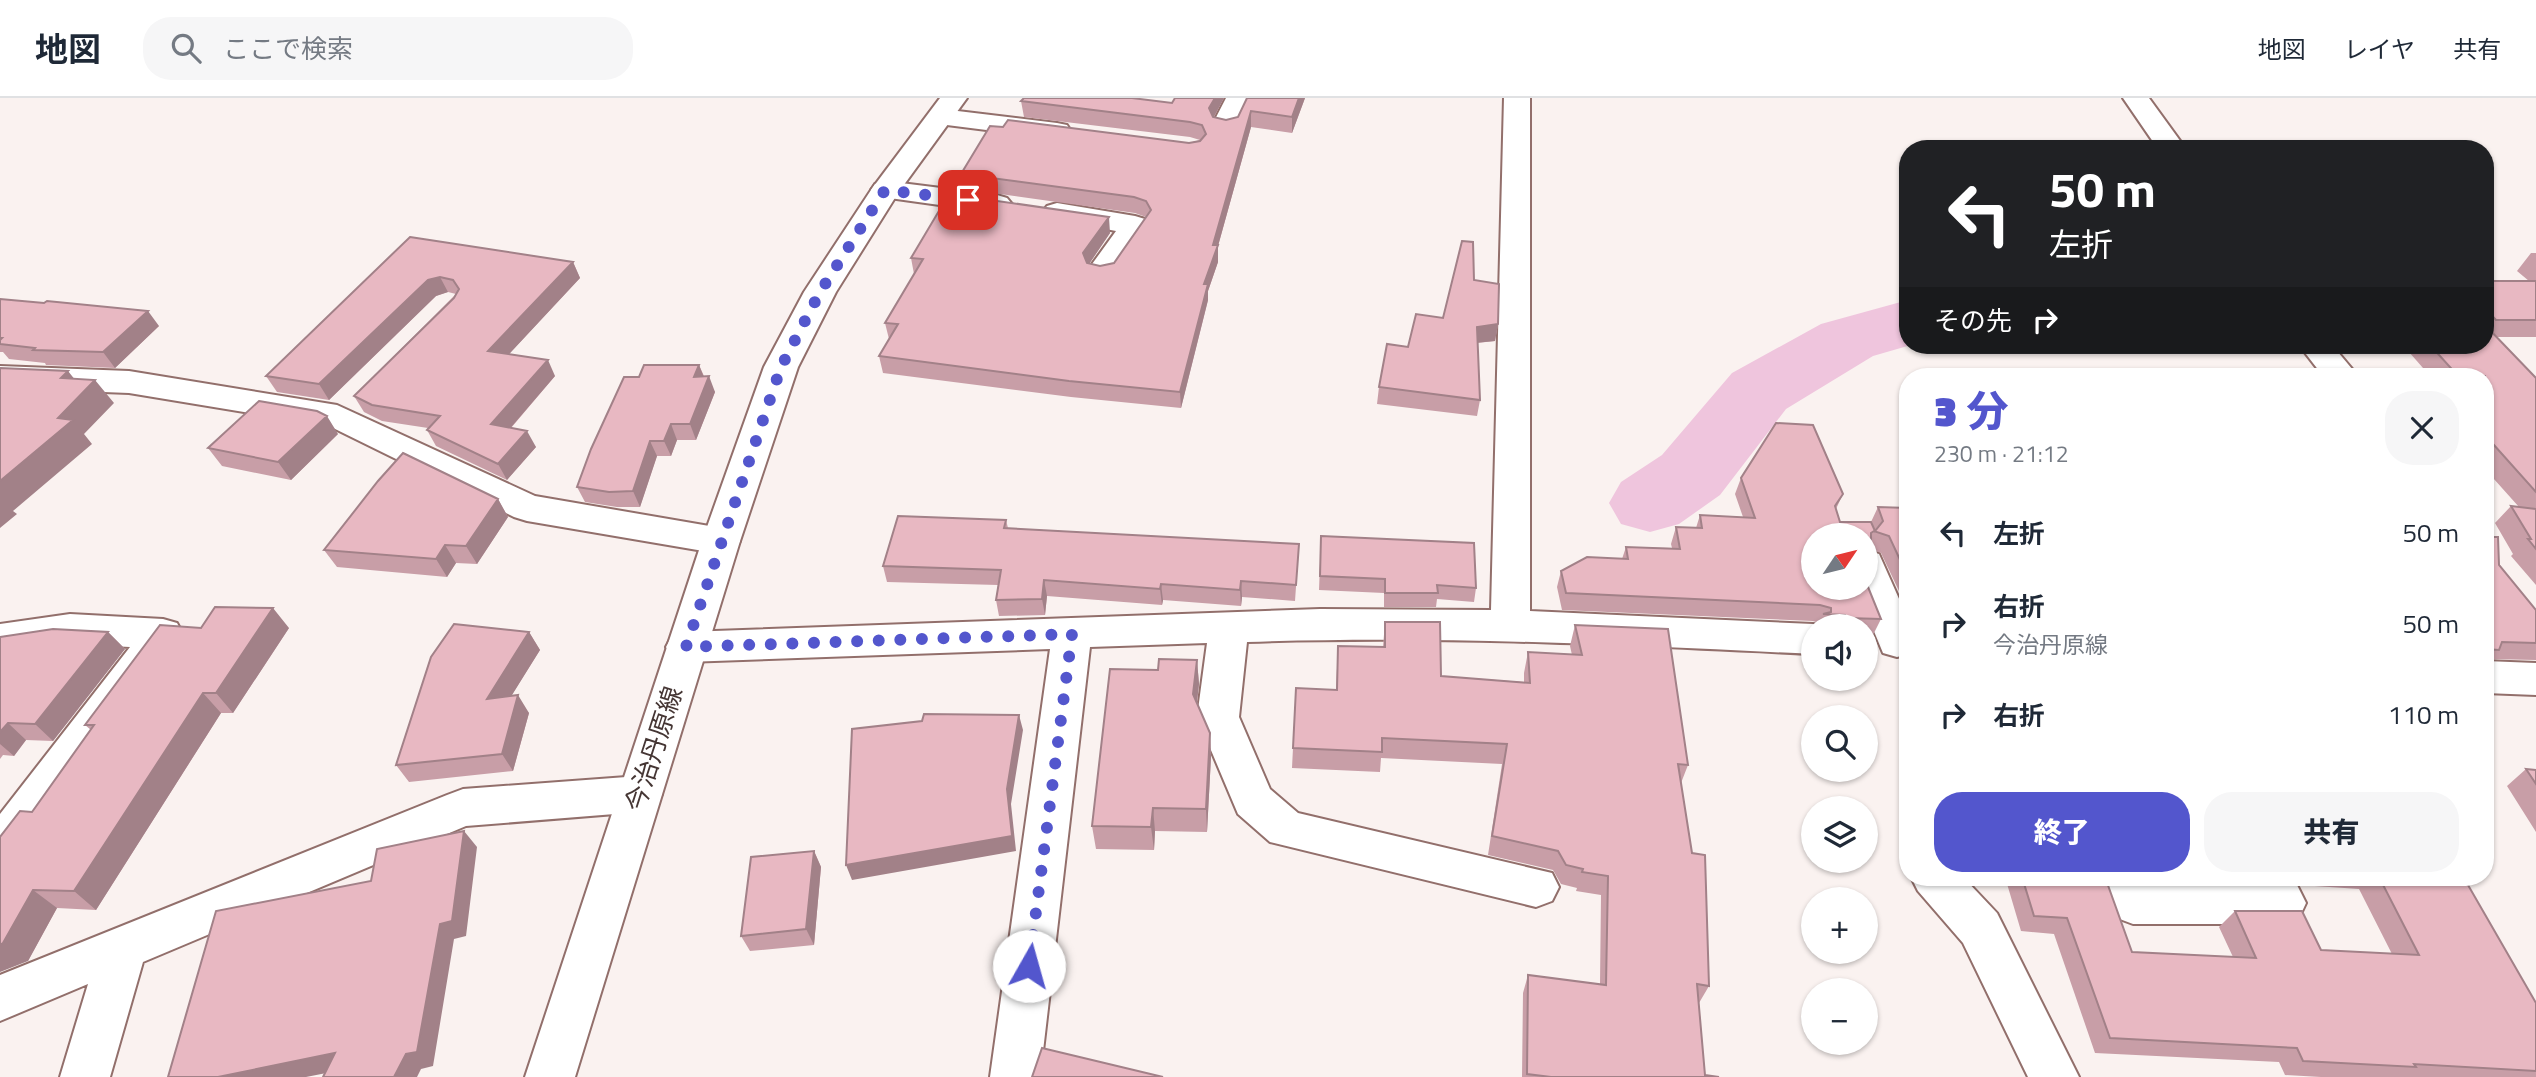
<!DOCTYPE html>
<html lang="ja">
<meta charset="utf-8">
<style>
body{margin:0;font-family:"Titillium Web","Noto Sans JP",sans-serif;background:#f6f6f7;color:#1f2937;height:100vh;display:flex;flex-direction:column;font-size:26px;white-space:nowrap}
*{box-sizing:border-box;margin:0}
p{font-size:23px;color:#747a83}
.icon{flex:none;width:38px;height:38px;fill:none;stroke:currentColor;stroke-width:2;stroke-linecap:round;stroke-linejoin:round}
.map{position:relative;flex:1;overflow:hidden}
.details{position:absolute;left:1899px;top:270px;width:595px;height:518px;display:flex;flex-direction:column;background:#fff;border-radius:28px;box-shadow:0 2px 5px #0004}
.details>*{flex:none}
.banner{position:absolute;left:1899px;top:42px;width:595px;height:214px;border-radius:28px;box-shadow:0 2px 5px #0004;background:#202124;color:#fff;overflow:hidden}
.needle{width:46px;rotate:55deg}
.controls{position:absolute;left:1801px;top:425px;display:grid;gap:14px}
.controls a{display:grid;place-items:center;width:77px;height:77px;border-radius:50%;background:#fff;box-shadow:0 2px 5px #0004;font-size:35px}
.pin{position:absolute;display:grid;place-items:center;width:60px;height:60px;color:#fff;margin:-30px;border-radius:14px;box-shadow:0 4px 10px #0006}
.me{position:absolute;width:77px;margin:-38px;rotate:7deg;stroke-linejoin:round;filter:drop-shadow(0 0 5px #0008)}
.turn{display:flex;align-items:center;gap:24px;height:147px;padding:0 35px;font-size:32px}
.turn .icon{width:91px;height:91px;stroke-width:2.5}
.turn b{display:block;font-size:49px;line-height:60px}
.then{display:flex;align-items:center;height:66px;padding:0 35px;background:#0003;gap:14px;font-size:26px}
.round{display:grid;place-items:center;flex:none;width:74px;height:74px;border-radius:28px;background:#f6f6f7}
.summary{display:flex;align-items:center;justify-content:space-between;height:119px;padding:0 35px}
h1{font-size:42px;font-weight:800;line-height:52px;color:#5356cd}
.action{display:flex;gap:14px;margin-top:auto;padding:14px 35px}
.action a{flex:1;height:80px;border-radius:28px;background:#5356cd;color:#fff;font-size:28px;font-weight:800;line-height:80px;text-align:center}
.action a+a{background:#f6f6f7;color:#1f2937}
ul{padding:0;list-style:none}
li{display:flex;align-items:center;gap:21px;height:91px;padding:0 35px}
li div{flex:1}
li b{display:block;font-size:26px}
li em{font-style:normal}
header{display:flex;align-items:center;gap:42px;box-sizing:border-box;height:98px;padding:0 35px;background:#fff;border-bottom:2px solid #e0e1e3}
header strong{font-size:33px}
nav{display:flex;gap:38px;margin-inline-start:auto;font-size:24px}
.search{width:490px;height:63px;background:#f6f6f7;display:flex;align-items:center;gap:18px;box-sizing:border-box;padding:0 24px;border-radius:28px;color:#747a83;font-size:26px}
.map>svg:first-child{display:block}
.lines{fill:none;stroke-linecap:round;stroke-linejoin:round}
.river{fill:#efc5dd;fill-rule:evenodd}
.minor-casing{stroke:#926f6b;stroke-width:4}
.secondary-casing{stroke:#926f6b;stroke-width:4}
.minor{fill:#fff;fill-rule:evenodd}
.secondary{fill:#fff;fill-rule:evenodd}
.wall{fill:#c89ea7}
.shaded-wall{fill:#a28188}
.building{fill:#e8b8c2;stroke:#a28188;stroke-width:2}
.route{stroke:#5356cd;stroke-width:12;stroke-dasharray:0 21.6}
.labels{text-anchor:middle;stroke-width:6;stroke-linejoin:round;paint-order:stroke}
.street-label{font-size:26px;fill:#453634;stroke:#fff}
</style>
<header>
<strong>地図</strong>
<div class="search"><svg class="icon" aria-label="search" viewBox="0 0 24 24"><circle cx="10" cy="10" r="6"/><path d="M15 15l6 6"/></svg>ここで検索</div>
<nav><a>地図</a><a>レイヤ</a><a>共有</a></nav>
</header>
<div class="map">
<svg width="2536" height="979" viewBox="0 0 2536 979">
<rect width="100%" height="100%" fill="#faf2f0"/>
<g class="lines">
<path class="river" d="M1908,202v45h3l-38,11 -87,53 -66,86 -41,29 -29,8 -29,-8 -12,-21 12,-21 41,-27 70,-82 89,-49z"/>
<defs>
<path id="minor" d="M1226,0h26l-16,33 -10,2 -10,-2 -4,-6z
M1504,0h26v513l283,13 9,2h-9v28c-189,-9 -377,-19 -566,-12l-8,75 31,72 28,24 254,60 7,14 -7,14 -16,6 -266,-65 -32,-28 -41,-97 10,-74 -117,4 -50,430h-50l60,-428 -364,13 -14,-4 -6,-11 6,-11 14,-4 634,-23 171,1z
M2123,0h26l37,51h-28z
M941,11l116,14 10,2 4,6 -4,6 -10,2 -126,-16 -3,-6 3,-6z
M885,83l112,14 10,3 5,6 -5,6 -10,3 -122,-17 -4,-6 4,-6z
M1057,105l78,13 10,3 5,6 -37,53 -11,2 -11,-2 -4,-7 29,-40 -69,-13 -5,-6 5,-6z
M2299,247h33l26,31h-35z
M0,268l129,5 208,34 198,91 186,32 13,3 6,10 -6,10 -13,3 -194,-33 -13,-4 -185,-91 -200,-33 -129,-5z
M1866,452l13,4 29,65v35l-11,3 -14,-4 -27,-65h10z
M70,516l93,5 14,4 6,11 -167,228 -16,5v-53l130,-167 -60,-3 -70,10v-30z
M2485,563l51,2v32l-51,-2z
M640,678l15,5 7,13 -7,13 -15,5 -174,14 -323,136 -33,115h-50l28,-93 -88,37v-46l447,-180 16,-6z
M1911,779h52l34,36 82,164h-51l-65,-134 -45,-52z
M2100,779h46l2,5h102l-3,-5h46l13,26 -7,15 -16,6h-150l-16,-6z"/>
<path id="secondary" d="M940,0h27l-69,95 -62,99 -38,75 -58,174 -165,536h-50l177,-536 62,-174 40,-75 67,-102z"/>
</defs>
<use href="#minor" class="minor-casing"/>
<use href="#secondary" class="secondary-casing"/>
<use href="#minor" class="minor"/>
<use href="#secondary" class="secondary"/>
</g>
<path class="wall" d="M1175,0h49l-10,19 12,3 12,-3 9,-19h58l-13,35 -41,-6 -33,119v16l-10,29v9l-27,108 -110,-11 -188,-24 -4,-17 10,-17 -4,-16 29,-49 -3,-16 199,-25 -21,31 11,2 14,-3 32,-46 -11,-4 -171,-24 -3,-15 42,-47 186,16 11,-3 -10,-3 -166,-20 -3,-16 151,2z
M410,139l163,25 7,16 -71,76 46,22 -44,52 25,19 -29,33 -71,-34 -9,-16 1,-2 -46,-7 -18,-9 -10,-16 102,-102 -8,-2 -12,4 -107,104 -52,-8 -11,-16z
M2531,155h5v84h-39l39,41v207l-25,-29 2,-2 -18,-31 16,-17 8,1 -34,-38v-93h-55l-21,-24h-25l-6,-7h107v-64h44l-12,-10z
M1474,182l24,44 -3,17 -18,2 3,57 -3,16 -100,-12 2,-17 29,-40 35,-29z
M0,201l159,27 -44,42 -69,-3 -1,-2 -36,-4 -6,-7h-3z
M699,267l5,11 11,16 -19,48h-19l-6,16h-14l-17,51h-23l-32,-5 -8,-15 62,-110z
M338,336l-47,46 -69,-14 -14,-18z
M1741,380l102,16 -7,15 4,13h31l7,-15 30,1v102l-27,-57 -10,-4 -58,-13 68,83 -8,16h-7v-9h-49l2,-3 -6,-2 -251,-11 -5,-23 4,-16 61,-12 4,-12 46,1 -1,-4 5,-17 20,1 4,-13 43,2 -8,-23z
M498,401l10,18 -31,47 -21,-1 -9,14 -110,-10 -13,-17z
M1006,422l2,8 291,16 -4,57 -53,-4 -1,9 -78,-6 -1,5 -115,-9 -2,19 -46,1 -3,-16 2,-15 -111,-3 -4,-16z
M1321,438l155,52 -2,14 -37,-3 -1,8h-52v-14l-65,-3z
M2485,439l14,28 37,45v50l-46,-1 -5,5z
M1385,524l56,54 83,6v-9l4,-21 44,3 -2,-9 5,-21 113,140 -7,18 28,203 -10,17 6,72 14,2h-197l1,-84 5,-18 72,9 1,-89 -25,-4 1,-3 -16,-4 -8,-14 -65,-15 14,-91 -121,-6 -1,14 -88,-4 1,-20 43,-58 2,-44 45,1z
M201,530h88l-56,85h-12l-125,197 -39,-2 -29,53 4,-149 59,-82 -6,-5z
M108,534l17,17 -72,92 -27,-1 -12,16 -11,-1 -3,4v-122z
M529,534l11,18 -29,46 18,17 -16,58 -104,11 -13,-17z
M1197,562l2,24 -2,18 13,31 1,24 -4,75 -52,-1 -1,19 -58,-1 -4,-23 66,-156z
M2526,671l10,1v62l-29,-46z
M814,753l7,16 -7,78 -64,6 -9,-15z
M2005,779h100l27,75 101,5 -14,-30 16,-16 86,39 71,4 -33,-65 -59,-4 -5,-8h160l81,126v74h-215l-36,-2 -6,-13 -184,-9 -41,-119 -33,-3z
M2181,779h67l-3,2h-62z"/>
<path class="shaded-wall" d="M1215,0h9l-14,26 -1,-16z
M1299,0h6l-13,35v-16z
M1251,13v16l-33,119v16l-10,29v9l-27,108 -1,-16 33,-147z
M1109,119l1,16 -25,37 -2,-17z
M573,164l7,16 -83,89 -9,-16z
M440,179l8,15 -12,4 -107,104 -10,-16 109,-104z
M148,213l11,15 -44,42 -12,-16z
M1498,226l-3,17 -21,2 3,-16z
M548,262l7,16 -55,64 -9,-16z
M699,267l6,15 -11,-3z
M68,273l16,20 11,-11 19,23 -30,31 8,10 -79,67 4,3 -17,14v-47l58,-63 3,-40z
M709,278l6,16 -19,48 -6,-16z
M327,318l11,18 -47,46 -13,-18z
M671,326l6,16 -6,16 -7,-15z
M527,333l9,16 -29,33 -9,-16z
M650,343l7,15 -17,51 -7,-16z
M498,401l10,18 -31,47 -11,-18z
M445,447l11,18 -9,14 -11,-18z
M1871,471l-5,12v-11z
M1044,482l3,16 -2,19 -3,-16z
M1241,483l1,16 -1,9 -1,-16z
M1161,486l2,16 -1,5 -2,-16z
M273,510l16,20 -56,85 -17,-20z
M108,534l17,17 -72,92 -18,-17z
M529,534l11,18 -41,66 -12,-17z
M1197,562l2,24 -4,34 -2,-24z
M203,595l18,20 -125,197 -22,-19z
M518,597l11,18 -16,58 -11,-17z
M1019,617l4,15 -12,74 5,47 -164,29 -6,-15 161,-76z
M8,625l18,17 -12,16 -14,-12v-12z
M1210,635l1,24 -4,75 -1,-23z
M1153,710l2,23 -1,19 -3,-23z
M464,733l13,16 -11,89 -12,3 -21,127 -12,3 -4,8h-23l46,-153z
M814,753l7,16 -7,78 -8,-16z
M33,792l24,18 -29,53 -28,11v-27z
M335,955l17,15 -46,9h-88z"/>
<path class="building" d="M1024,0h108l40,5 3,-5h40l-6,10 4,9 13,3 12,-3 9,-19h52l-7,19 -41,-6 -38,134h5l-14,39h4l-28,108 -111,-11 -190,-25 19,-32 -13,-1 38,-64 -12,-1 38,-64 160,23 -26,36 4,10 13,3 14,-3 37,-53 -5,-9 -12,-4 -173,-23 29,-48 13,1 5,-7 181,23 11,-2 6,-7 -4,-9 -12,-3 -169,-21z
M410,139l163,25 -85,89 60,9 -57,64 36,7 -29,33 -71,-34 13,-14 -68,-11 -18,-9 100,-98 5,-9 -6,-9 -13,-3 -12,3 -109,104 -53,-8z
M1462,143l11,1 1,38 25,4 -1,40 -21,3 3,73 -101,-13 8,-43 21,3 8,-33 27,4z
M2485,183h51v39h-40l-11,-12z
M0,201l44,4 3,-2 101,10 -45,41 -70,-2 2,-2 -35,-4v-4l2,-2h-2z
M2485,227l51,53v114l-51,-57v-23h5l-5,-6v-30h-27l-28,-31h55z
M644,267h55l-5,12 15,-1 -19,48h-19l-7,17h-14l-17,50 -24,1 -32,-5 14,-38 33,-72h15z
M0,270l68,3 -7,7 34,2 -37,38 15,2 -73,61z
M259,303l58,10 10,5 -49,46 -70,-14z
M1776,325l37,2 30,69 -8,12 5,16h31l4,9 8,-10 -5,-14 30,1v69l-19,-41 -15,-5 -3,2v36l-5,1v-34h-53v52h53v-6l15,37 -35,-1 -1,-3 -22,-1 8,-2v-4l-11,-3 -254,-12 -5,-22 26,-14 41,2 -2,-12 54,2 -4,-22 26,1 -2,-13 55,3 -14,-40z
M403,355l95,46 -32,47 -21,-1 -9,14 -112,-9 54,-69z
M2511,408l25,3v40l-8,-10h3z
M898,418l108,4 -2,8 295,16 -3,41 -55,-4 -1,9 -79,-6 -1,5 -116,-9 -2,19 -46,1 5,-30 -118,-4z
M1321,438l153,7 2,45 -39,-3 1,8h-53v-14l-65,-3z
M2485,439h13l1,28 37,45v33l-34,-1 -3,8 -14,-1z
M215,509l58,1 -57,85h-13l-129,198 -41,-1 -30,53 -3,2v-108l20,-26 12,1 62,-87h-9l75,-100 41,3z
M1385,524h55l1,54 89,7 -2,-31 54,3 -7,-30 93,4 20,136 -10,-1 14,89 13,2 4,131 -12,-2 8,91 14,2h-168l-24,-3 1,-99 78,10 2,-109 -26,-4 1,-3 -17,-4 -8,-14 -66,-15 15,-92 -125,-6v14l-89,-4 3,-60 41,2 1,-44 47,1z
M454,526l75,8 -42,67 31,-4 -16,59 -106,11 35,-108z
M53,531l55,3 -73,92 -27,-1 -8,9v-95z
M1159,561l38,1 -4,34 17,39 -4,76 -53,-1 -2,19 -59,-1 18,-157 48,1z
M924,616l95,1 -12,74 5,47 -166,29 6,-136 70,-8z
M2526,671l10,1v14z
M464,733l-12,90 -12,3 -23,128 -11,2 -12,23h-71l12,-24 -117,24h-50l48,-166 155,-30 6,-32z
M814,753l-8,78 -65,7 10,-79z
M2022,779h83l27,75 124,6 -21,-47h67l19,39 98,5 -40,-78h76l4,8h9l68,118v68l-122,-7 2,3 -113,-6 -6,-13 -187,-10 -43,-120 -33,-2z
M1042,950l121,29h-131z"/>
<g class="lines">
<path class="route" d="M968,102l-83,-10 -65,102 -39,75 -95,280 386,-13 -43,332"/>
</g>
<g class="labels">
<g class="street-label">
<text transform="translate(654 651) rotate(-72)" y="9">今治丹原線</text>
</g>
</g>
</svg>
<div class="controls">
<a><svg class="needle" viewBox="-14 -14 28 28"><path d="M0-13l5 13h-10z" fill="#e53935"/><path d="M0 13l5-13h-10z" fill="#747a83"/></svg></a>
<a><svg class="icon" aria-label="sound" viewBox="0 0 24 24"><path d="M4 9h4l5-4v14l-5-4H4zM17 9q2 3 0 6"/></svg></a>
<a><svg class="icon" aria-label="search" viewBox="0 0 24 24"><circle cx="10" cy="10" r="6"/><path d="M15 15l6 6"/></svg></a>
<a><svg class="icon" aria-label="layers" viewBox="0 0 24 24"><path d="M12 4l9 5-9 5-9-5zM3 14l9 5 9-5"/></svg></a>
<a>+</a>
<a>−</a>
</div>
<div class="pin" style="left:968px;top:102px;background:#d93025"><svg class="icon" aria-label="arrive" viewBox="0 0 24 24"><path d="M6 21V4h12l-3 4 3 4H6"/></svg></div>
<svg class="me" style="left:1029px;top:868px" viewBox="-20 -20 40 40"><circle r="19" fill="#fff"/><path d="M0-13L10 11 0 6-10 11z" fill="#5356cd"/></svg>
<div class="banner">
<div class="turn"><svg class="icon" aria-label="left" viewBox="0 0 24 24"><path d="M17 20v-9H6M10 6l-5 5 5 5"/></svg><div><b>50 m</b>左折</div></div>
<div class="then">その先<svg class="icon" aria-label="right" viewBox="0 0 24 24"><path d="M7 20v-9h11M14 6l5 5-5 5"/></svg></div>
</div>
<section class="details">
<div class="summary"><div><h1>3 分</h1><p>230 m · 21:12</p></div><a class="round"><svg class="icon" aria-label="close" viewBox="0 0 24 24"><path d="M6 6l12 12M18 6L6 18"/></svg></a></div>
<ul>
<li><svg class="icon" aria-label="left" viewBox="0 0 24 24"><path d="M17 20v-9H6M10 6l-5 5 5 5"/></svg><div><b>左折</b></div><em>50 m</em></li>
<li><svg class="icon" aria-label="right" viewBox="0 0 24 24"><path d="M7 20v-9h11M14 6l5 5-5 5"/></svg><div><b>右折</b><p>今治丹原線</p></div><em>50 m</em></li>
<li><svg class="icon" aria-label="right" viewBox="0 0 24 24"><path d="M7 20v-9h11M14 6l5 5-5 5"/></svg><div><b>右折</b></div><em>110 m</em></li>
</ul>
<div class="action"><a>終了</a><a>共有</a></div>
</section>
</div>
